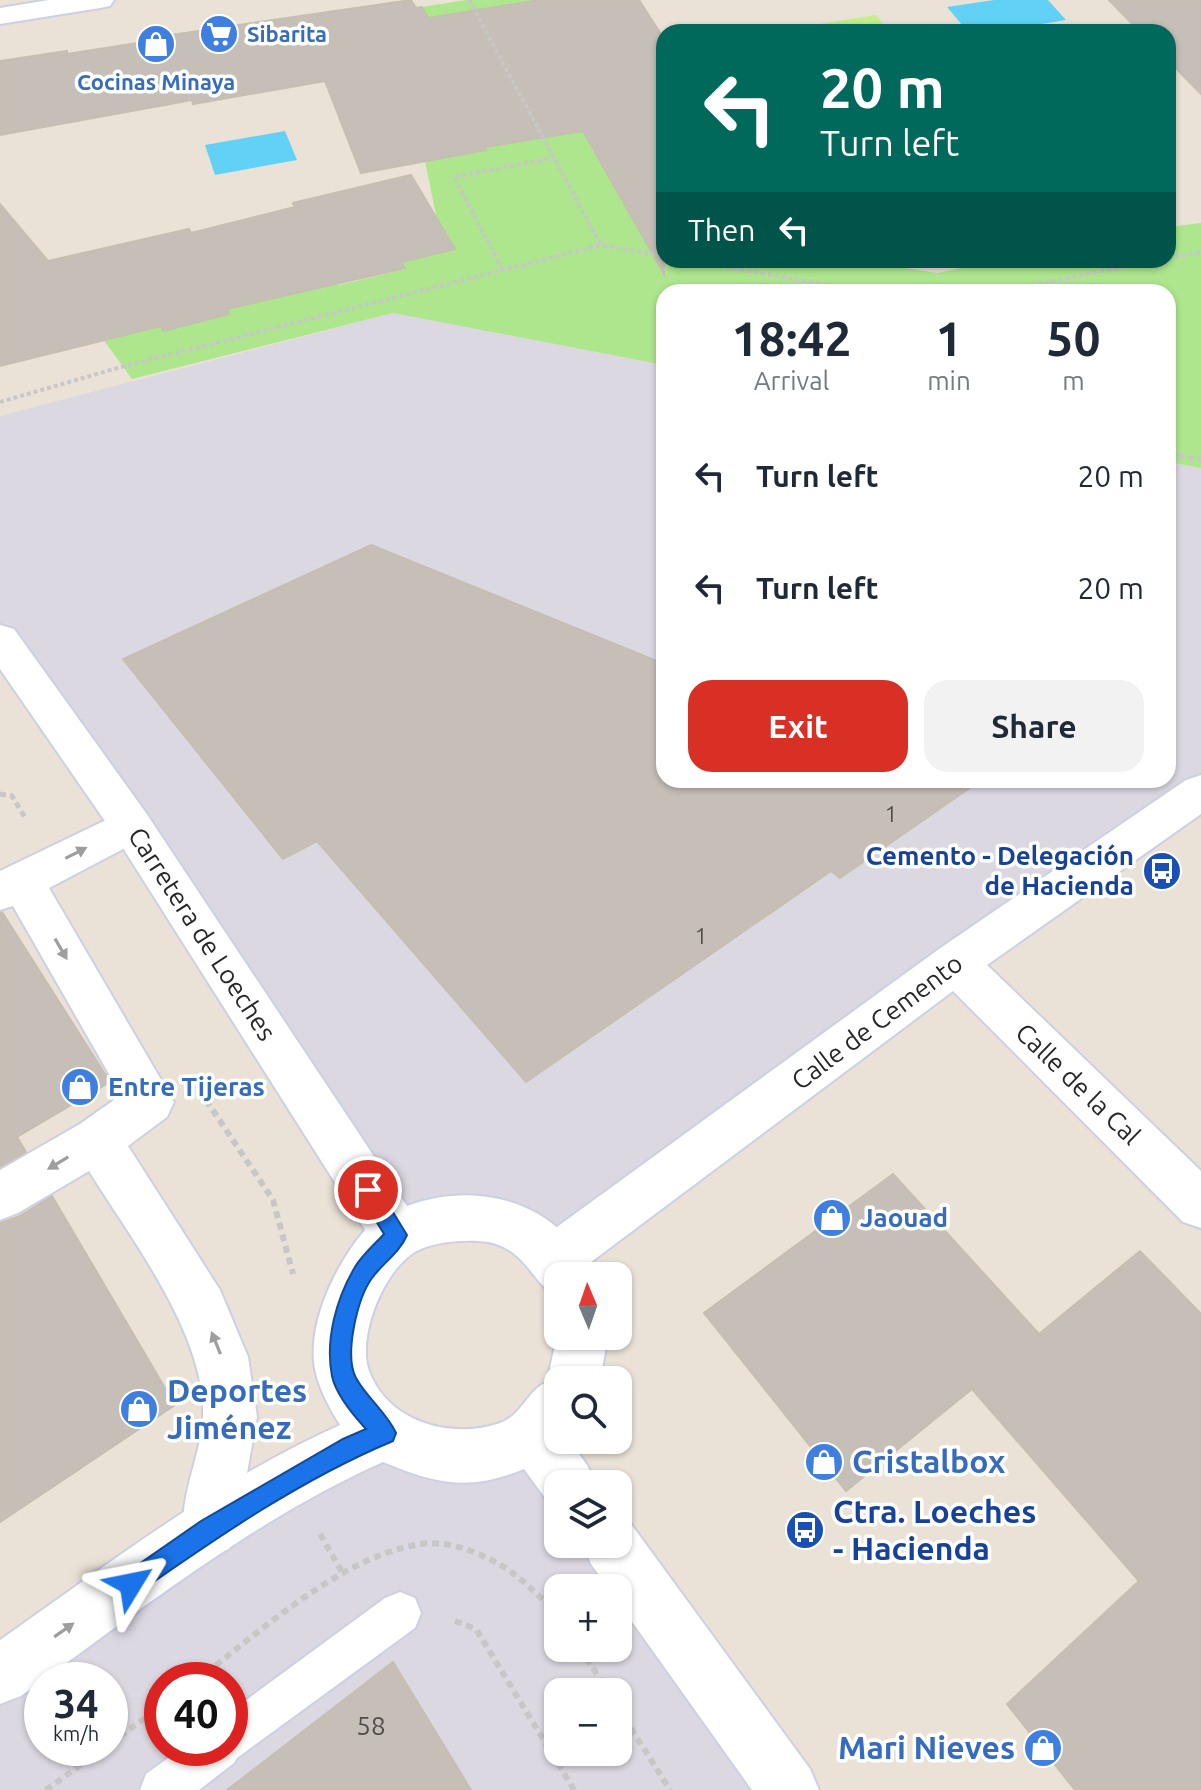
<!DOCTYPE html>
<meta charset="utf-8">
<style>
body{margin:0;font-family:Ubuntu,sans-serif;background:#f2f2f3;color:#1f2937;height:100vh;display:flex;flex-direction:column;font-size:30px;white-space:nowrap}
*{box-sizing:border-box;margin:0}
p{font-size:26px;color:#747a83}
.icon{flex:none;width:44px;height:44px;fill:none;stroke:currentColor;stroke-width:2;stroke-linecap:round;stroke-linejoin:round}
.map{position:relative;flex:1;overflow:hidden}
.sheet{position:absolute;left:656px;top:284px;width:520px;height:504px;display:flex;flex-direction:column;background:#fff;border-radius:24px;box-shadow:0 2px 6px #0004}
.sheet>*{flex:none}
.banner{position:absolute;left:656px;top:24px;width:520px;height:244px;border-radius:24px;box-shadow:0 2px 6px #0004;background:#00695c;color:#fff;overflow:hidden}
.needle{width:52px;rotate:358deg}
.controls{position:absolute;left:544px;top:1262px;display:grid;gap:16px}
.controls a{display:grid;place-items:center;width:88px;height:88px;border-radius:16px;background:#fff;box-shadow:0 2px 6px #0004;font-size:40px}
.speed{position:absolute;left:24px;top:1662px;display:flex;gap:16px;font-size:40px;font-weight:700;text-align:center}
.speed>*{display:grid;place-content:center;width:104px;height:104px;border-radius:50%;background:#fff;box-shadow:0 2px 6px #0004;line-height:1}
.speed small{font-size:20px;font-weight:400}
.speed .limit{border:12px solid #d22;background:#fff;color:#111}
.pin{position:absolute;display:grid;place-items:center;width:68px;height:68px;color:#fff;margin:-34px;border:4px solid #fff;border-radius:50%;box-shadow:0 2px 8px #0007}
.me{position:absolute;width:88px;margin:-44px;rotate:55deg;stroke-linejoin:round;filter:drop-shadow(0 0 6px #0008)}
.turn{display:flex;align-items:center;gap:28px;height:168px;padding:0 32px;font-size:36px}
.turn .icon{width:104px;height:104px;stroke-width:2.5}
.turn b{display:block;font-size:56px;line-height:68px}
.then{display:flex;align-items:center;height:76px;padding:0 32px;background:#0003;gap:16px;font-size:30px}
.eta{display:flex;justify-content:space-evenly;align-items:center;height:136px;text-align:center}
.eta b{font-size:48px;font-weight:700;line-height:56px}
.action{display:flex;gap:16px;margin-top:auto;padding:16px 32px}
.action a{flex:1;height:92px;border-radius:24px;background:#d93025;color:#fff;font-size:32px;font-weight:700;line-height:92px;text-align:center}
.action a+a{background:#f2f2f3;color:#1f2937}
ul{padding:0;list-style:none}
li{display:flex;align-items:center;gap:24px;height:112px;padding:0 32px}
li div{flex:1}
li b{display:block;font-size:30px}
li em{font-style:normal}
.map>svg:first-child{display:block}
.industrial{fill:#dbd8e2;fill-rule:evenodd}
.green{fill:#aee68e}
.pitch{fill:#c5ef89}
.water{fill:#61d1f6}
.building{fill:#c6bfb7;stroke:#c6beb1;stroke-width:2}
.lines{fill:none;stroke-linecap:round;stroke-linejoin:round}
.lane-casing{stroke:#ccd0e2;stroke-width:4}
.street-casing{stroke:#ccd0e2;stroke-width:4}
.secondary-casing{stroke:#ccd0e2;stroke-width:4}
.path-far2{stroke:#c7c7c7;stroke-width:4;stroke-dasharray:4 3;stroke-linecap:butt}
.path-far1{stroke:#c7c7c7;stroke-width:5;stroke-dasharray:6 4;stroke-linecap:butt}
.path{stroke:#c7c7c7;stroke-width:6;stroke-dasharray:7 5;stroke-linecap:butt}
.lane{fill:#fff;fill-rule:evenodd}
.street{fill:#fff;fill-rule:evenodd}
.secondary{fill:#fff;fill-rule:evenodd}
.oneway{fill:#9e9e9e}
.route{fill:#1a73e8;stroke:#114b97;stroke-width:2}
.labels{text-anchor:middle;stroke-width:7;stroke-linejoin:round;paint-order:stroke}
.far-shop-label{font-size:22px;font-weight:bold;fill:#366cbe;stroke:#fff;text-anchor:start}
.number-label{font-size:22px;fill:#4f4d4b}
.transit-label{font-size:26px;font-weight:bold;fill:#164399;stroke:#fff;text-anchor:end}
.street-label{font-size:26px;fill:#272727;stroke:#fff}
.shop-label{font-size:26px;font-weight:bold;fill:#366cbe;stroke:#fff;text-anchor:start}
.near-number-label{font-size:26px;fill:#4f4d4b}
.near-shop-label{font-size:32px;font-weight:bold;fill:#366cbe;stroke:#fff;text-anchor:start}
.near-transit-label{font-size:32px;font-weight:bold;fill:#164399;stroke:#fff;text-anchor:start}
</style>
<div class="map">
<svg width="1201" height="1790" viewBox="0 0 1201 1790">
<rect width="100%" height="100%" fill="#ebe2d7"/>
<path class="industrial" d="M393,313l271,52v415h504v-318l33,6v324l-644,465 -34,-26 -126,4 -397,-596v-223z
M351,1447l143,6 64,31v60h53l178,246h-789v-115zM558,1588h60v60h-60zM42,1680h68v68h-68zM162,1680h68v68h-68zM558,1692h60v60h-60z"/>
<path class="green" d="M466,0h72l126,260h191l82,13 63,-13h168v-33l33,-4v245l-33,-6v-170h-504v73l-271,-52 -261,66 -32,-44 60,-10 3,5 64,-21 110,-28 2,4 66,-16 -4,-7 47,-12 5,-4 -16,-26 -12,-59 60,-11 2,-4 -65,-139z"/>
<path class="pitch" d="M876,15l13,17h-64l-6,-8z"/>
<path class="water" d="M994,0h54l18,20 -73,12h-25l-21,-25z
M285,131l12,29 -82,15 -10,-30z"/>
<path class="building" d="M411,0l5,8 6,-1 6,11 112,-18h99l25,39v235l-81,-143 -98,16 1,3 -125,23 -36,-92 -132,23 -1,-4 -192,35v-74l67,-10v3l103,-16v-3z
M1109,0h92v94l-33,-34v-28h-28z
M411,175l44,74 -54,13 4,6 -178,41 2,5 -66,17 -2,-5 -161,40v-162l48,57 141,-32 2,4 104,-26 -2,-4z
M371,545l293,119v116h317l-141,98 -9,-7 -305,211 -209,-241 -34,18 -160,-200z
M2,912l108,170 -93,55 9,15 -26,15v-254z
M893,1174l146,160 101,-83 61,63v476h-126l-68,-86 132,-123 -167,-192 -126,102 -142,-178z
M52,1196l123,209 -175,117v-299l20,-7z
M393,1662l78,128h-244z"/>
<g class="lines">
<defs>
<path id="lane" d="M400,1592l15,6 6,15 -6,15 -178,130 -3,5 -35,27h-59l6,-16 36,-26h48v-36l155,-114z"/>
<path id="street" d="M1201,775v39l-214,151 214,206v57l-18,-6 -230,-231 -378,283 -17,2 -1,5 -18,-7 -7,-17 7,-17 400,-291 247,-169z
M131,808l15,5 6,12 -6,12 -97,51 125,214 -7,15 -39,29 92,144 28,67 9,60 -20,112 -8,20 -20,8 -20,-8c-17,-42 12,-88 14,-131 4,-82 -72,-179 -114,-247l-71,42 -18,7v-50l80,-46 41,-29 -108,-189 -13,4v-39z"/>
<path id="secondary" d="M49,0h65l-4,6 -10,2 -100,16v-16z
M0,625l14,4 132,184 261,393c72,-27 154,-3 186,70h-35v21c-24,-10 -31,-48 -70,-55 -20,-3 -49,-1 -67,7 -35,14 -65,87 -52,122 19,51 81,68 128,53 25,-7 30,-34 50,-42l11,-51v5h50l-8,44h-42v60h11l18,25 9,19h-38v23l-9,-4 -25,-34c-55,23 -88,15 -141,-7 -132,59 -246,151 -362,234l-21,8v-64c110,-77 217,-160 340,-215 -11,-18 -24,-41 -26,-63 -4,-45 23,-99 51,-132l-249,-393 -116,-168z
M618,1519l13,5 179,245 9,21h-67l-134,-188v-14h-10l-17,-24 -8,-20h35z"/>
</defs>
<use href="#lane" class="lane-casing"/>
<use href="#street" class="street-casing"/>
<use href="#secondary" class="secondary-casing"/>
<path class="path-far2" d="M469,0l132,245
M1168,258l33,-6
M685,260l185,32
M502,269l-48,-92 99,-19
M997,292l162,-32
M0,402l121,-35 480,-122 63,11"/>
<path class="path-far1" d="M1168,454l33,6
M0,794l12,2 14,23"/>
<path class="path" d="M206,1100l67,100 20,74
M320,1534l23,40
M455,1621l21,8 98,161
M580,1648l28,44
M197,1680c63,-48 144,-124 224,-136 25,-4 54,7 76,19 24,13 41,33 61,51
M618,1708l52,82
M110,1743l52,-37
M46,1790l58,-42"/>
<use href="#lane" class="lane"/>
<use href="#street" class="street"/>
<use href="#secondary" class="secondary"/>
</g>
<defs><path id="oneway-solid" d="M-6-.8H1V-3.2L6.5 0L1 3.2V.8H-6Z" transform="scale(2)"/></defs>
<g class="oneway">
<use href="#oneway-solid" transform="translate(76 853) rotate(-27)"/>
<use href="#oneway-solid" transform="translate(61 949) rotate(60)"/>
<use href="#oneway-solid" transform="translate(58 1163) rotate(149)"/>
<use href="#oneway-solid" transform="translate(216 1343) rotate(-112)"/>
<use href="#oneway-solid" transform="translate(64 1630) rotate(-35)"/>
</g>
<path class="route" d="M368,1180l7,3 32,52c-7,17 -24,28 -35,43 -15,21 -28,77 -16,100 11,20 31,35 40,55l-3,8c-91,38 -174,95 -254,151l-8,4 -9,-4 -3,-8 3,-8 79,-55 142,-82 23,-10c-12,-13 -30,-34 -34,-53 -7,-36 4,-77 23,-109 7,-12 20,-23 29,-33l-27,-44 3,-7z"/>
<defs>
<symbol id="supermarket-disc" viewBox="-11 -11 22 22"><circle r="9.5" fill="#3f7fe0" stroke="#fff"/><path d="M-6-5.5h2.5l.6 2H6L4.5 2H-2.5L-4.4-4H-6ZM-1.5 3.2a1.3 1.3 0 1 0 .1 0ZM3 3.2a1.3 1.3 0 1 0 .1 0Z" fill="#fff"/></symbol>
<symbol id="shop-disc" viewBox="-11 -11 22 22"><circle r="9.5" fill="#3f7fe0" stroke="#fff"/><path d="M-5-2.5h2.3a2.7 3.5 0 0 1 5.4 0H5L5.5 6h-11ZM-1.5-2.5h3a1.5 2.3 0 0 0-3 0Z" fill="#fff"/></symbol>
<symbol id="bus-disc" viewBox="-11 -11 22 22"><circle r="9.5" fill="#1a4fb4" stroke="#fff"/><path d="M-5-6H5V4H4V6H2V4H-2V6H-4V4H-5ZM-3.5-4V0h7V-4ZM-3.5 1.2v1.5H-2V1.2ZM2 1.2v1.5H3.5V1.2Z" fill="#fff"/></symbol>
</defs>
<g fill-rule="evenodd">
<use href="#supermarket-disc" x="197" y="12" width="44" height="44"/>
<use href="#shop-disc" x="134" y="22" width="44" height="44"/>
<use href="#bus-disc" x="1140" y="849" width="44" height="44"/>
<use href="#shop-disc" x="58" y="1065" width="44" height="44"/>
<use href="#shop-disc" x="810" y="1196" width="44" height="44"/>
<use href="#shop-disc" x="117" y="1387" width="44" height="44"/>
<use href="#shop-disc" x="802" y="1440" width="44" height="44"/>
<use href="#bus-disc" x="783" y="1508" width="44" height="44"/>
<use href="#shop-disc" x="1021" y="1726" width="44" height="44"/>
</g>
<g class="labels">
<g class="far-shop-label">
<text x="247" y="42">Sibarita</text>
<text x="156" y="90" text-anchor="middle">Cocinas Minaya</text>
</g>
<g class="number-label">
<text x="891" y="822">1</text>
<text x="701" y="944">1</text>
</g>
<g class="transit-label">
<text x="1134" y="865">Cemento - Delegación<tspan x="1134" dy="30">de Hacienda</tspan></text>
</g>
<g class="street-label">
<text transform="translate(202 934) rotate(57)" y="9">Carretera de Loeches</text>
<text transform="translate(877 1022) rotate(-37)" y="9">Calle de Cemento</text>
<text transform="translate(1078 1084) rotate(44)" y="9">Calle de la Cal</text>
</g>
<g class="shop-label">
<text x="108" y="1096">Entre Tijeras</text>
<text x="860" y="1227">Jaouad</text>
</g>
<g class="near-number-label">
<text x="371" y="1735">58</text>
</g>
<g class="near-shop-label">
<text x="167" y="1402">Deportes<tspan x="167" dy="37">Jiménez</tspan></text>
<text x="852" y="1473">Cristalbox</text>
<text x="1015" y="1759" text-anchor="end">Mari Nieves</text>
</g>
<g class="near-transit-label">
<text x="833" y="1523">Ctra. Loeches<tspan x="833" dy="37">- Hacienda</tspan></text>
</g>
</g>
</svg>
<div class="controls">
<a><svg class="needle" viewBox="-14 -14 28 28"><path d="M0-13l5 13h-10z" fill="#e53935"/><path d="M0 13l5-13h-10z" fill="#747a83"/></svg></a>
<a><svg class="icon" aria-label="search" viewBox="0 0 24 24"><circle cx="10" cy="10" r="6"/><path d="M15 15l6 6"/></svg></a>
<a><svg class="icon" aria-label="layers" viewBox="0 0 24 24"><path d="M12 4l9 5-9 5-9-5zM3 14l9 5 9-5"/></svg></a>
<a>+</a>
<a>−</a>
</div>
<div class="speed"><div>34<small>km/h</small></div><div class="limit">40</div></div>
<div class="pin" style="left:368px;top:1190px;background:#d93025"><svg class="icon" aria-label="arrive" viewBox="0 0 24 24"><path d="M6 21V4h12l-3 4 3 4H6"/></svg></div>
<svg class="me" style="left:131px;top:1584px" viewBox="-20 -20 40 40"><path d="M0-17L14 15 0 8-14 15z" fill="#1a73e8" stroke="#fff" stroke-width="4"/></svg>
<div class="banner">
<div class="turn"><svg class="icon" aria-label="left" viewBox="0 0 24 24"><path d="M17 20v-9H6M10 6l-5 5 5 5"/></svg><div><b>20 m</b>Turn left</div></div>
<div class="then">Then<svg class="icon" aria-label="left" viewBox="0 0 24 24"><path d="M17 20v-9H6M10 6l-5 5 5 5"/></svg></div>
</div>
<section class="sheet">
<div class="eta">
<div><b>18:42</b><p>Arrival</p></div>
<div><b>1</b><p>min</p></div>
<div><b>50</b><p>m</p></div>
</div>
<ul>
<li><svg class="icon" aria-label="left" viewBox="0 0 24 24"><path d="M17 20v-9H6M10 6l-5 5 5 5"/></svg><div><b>Turn left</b></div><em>20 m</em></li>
<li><svg class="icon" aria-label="left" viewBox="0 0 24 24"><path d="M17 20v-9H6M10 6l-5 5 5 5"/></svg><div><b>Turn left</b></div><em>20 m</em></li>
</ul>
<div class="action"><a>Exit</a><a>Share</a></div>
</section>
</div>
